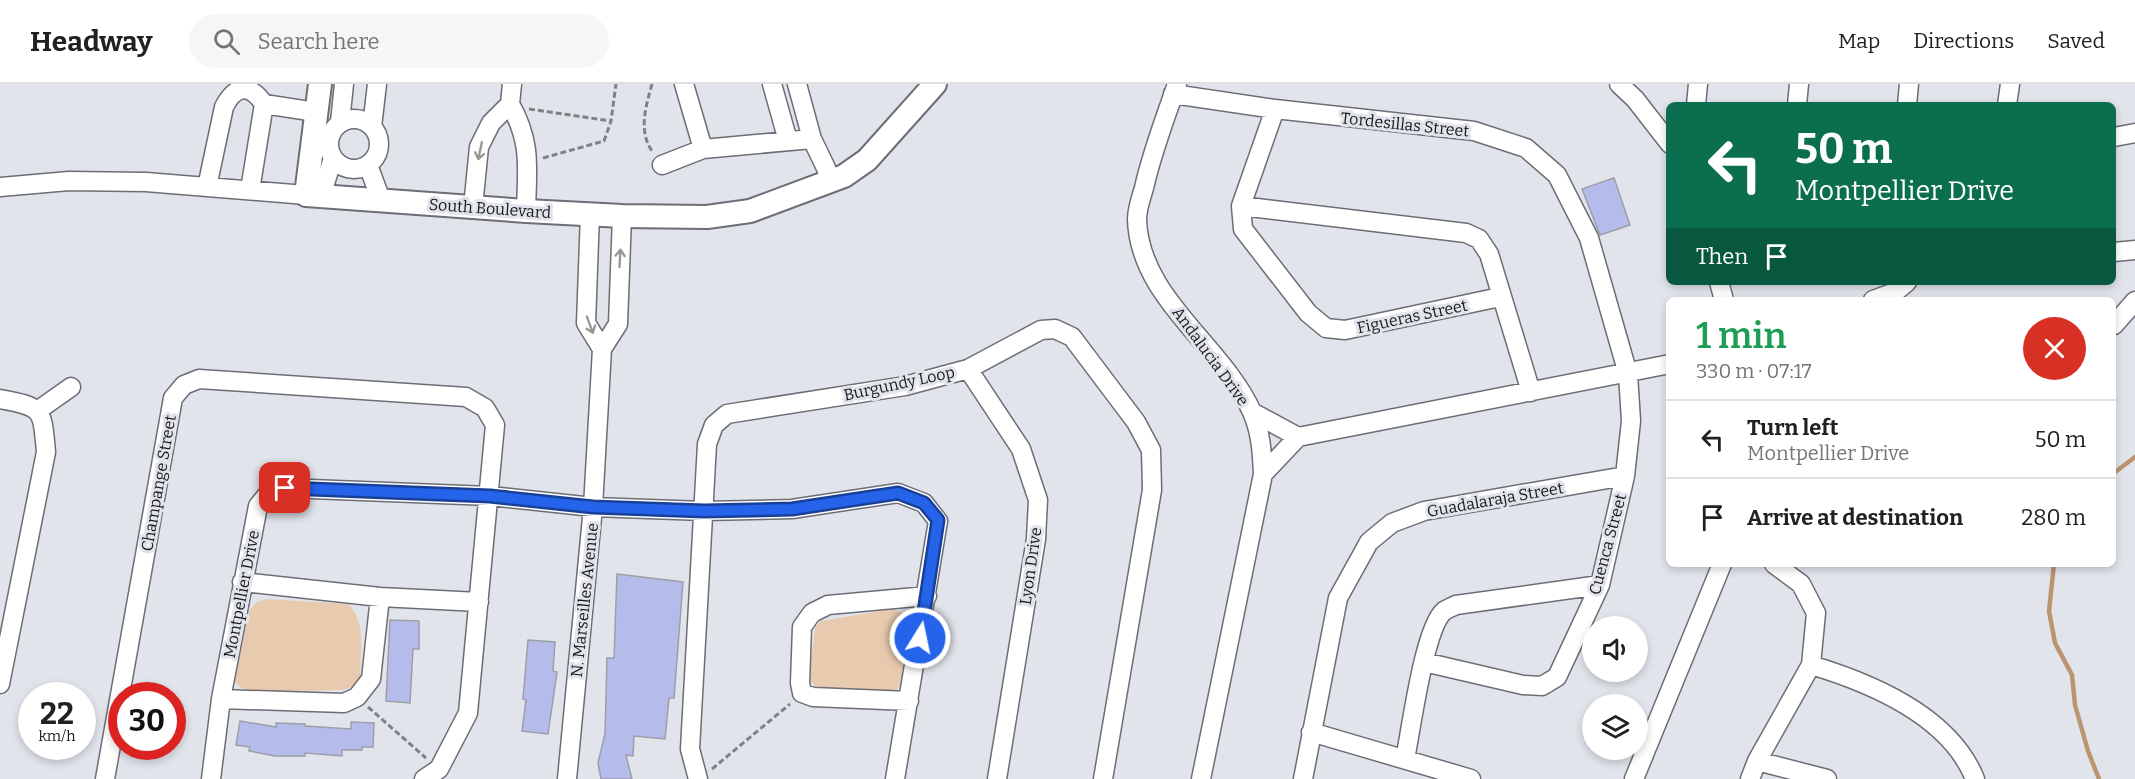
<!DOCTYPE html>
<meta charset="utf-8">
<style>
body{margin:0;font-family:Bitter,serif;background:#f6f6f6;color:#202124;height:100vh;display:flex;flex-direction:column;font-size:22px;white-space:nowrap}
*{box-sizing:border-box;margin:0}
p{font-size:20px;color:#757577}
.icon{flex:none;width:33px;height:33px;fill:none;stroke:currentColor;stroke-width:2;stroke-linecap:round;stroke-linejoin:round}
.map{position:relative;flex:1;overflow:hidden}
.drawer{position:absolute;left:1666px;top:213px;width:450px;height:270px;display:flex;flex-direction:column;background:#fff;border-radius:9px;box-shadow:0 3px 9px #0003}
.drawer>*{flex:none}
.hud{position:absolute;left:1666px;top:18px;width:450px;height:183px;border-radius:9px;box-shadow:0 3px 9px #0003;background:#0b6e4f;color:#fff;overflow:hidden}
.controls{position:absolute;left:1582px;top:532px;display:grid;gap:12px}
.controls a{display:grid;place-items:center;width:66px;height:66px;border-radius:50%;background:#fff;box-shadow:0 3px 9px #0003;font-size:30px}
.speed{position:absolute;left:18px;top:598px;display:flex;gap:12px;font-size:30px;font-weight:700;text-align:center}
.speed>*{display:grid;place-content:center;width:78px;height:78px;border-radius:50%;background:#fff;box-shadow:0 3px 9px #0003;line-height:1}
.speed small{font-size:15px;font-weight:400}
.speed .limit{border:9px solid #d22;background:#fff;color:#111}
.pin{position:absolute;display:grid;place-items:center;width:51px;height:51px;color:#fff;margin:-26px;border-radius:12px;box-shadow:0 3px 9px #0006}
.me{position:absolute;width:66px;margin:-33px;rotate:10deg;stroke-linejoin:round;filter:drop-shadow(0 0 4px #0008)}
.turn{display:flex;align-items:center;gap:21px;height:126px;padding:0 30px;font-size:27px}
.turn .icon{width:78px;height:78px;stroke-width:2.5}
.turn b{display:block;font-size:42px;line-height:51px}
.then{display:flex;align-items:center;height:57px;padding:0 30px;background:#0003;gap:12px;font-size:22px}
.round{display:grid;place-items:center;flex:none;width:63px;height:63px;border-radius:32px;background:#f6f6f6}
.head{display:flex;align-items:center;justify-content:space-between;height:102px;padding:0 30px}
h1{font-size:36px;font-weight:600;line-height:45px;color:#1e9e55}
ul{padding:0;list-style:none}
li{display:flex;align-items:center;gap:18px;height:78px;padding:0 30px;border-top:2px solid #e0e0e0}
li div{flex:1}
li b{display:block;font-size:22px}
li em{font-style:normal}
header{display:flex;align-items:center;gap:36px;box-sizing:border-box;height:84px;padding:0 30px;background:#fff;border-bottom:2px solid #e0e0e0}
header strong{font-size:28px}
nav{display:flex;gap:33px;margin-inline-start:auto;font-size:21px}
.search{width:420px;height:54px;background:#f6f6f6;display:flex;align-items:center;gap:15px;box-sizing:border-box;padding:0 21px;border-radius:33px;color:#757577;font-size:22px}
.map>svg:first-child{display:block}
.green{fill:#e8caae}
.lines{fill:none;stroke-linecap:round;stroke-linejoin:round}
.stream{stroke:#ba9570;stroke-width:4.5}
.building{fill:#b5bcec;stroke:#9d9fa7;stroke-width:1.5}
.minor-casing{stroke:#6c6d75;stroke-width:21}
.major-casing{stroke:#6c6d75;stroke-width:26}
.path{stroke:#808186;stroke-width:3;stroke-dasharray:6 3;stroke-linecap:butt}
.minor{stroke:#fff;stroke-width:18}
.major{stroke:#fff;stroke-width:22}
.oneway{stroke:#989899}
.route-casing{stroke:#184099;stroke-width:15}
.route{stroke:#2563eb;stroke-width:10}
.labels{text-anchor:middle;stroke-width:6;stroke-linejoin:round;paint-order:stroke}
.street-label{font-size:16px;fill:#1a1a1d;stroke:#e2e4ec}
</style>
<header>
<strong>Headway</strong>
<div class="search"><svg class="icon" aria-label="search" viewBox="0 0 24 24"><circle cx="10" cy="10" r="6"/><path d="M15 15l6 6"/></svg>Search here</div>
<nav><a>Map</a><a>Directions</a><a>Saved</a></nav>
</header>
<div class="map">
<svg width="2135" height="695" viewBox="0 0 2135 695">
<rect width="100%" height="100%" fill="#e2e4ec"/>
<path class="green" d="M266,515l82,5c19,18 12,48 12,74l-7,8 -10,4 -90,2 -13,-5 -6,-6 15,-70 7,-8z
M893,525l13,5 7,8 -14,65 -5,5 -76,-3 -9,-10 6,-51 6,-7z"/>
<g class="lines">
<path class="stream" d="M2114,389l21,-16
M2054,480l-5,47 6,32 17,32 3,30 13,46 11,28"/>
</g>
<path class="building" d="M1614,94l16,47 -30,10 -18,-46z
M617,490l66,8 -9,116h-5l-4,41 -31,-3 -1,20 -7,-1 6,24h-31l-3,-16 7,-29 2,-76h7z
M390,536l29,1v28h-6l-3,54 -24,-2z
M528,556l27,2 -2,29 4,1 -9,62 -26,-3 4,-31 -3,-1z
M240,637l36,6v-4l29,1v2l46,3v-7l23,1 -1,24h-11v3h-20v6l-37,-3v3h-30l-26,-5 1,-4 -14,-2z"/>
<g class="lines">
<defs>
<path id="minor" d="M684,0l19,65
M772,0l16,57
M797,0l15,55 14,29 4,14
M1177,0c-12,35 -25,68 -33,104 -3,10 -7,21 -7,31 2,79 85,126 115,193 9,20 10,41 11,62l-62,305
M1619,0l16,15 35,45
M1173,10l102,15 199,22 52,17 31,27 32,63 39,136 3,47 -6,55 -25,109 -43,92 -15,9 -19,-1 -99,-23
M264,20l52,8
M510,20c22,39 17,64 16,107
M1696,21l2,-21
M1797,21l2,-21
M1907,21l2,-21
M2007,21l3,-21
M1275,25l-34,97 2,23 65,84 18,15 19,2 155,-33
M329 60a25 25 0 1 1 50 0a25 25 0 1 1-50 0Z
M340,38l4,-38
M372,43l5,-43
M2114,53l21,-4
M368,81l13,35
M662,81l41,-16 109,-10
M0,103l69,-6 77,1 160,13
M207,103l17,-80c12,-23 26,-23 40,-3l-14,86
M321,112l12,-38
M1241,122l225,27 13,6 10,15 42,138
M473,123l6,-60 12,-24 19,-19 2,-20
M590,130l-4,109 16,26
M2114,168l21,-2
M1719,198l5,18
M1873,216l22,-8 12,-10
M2114,241l21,-24
M968,285l53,80 17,51 -2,39 -39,240
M0,315c44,8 42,10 46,53l-46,232
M37,327l34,-24
M1252,328l46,25
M1298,353l372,-73
M1263,390l35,-37
M242,498l138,15 99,5
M1811,581c60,18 139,51 164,114
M221,615l123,4 13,-6 14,-18 9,-82
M909,617l-96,-4 -11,-4 -2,-10 2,-56 10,-14 16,-8 99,-9
M1311,648l160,47
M1405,675c6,-28 19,-131 39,-148 3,-2 8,-4 12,-6l144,-20
M1757,677l70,18
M105,695l68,-381 11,-13 15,-6 267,18 19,11 10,17 -27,288 -29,56 -15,10
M211,695l10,-80 37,-193 9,-11 18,-7 205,8 103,11 111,4 88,-2 106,-16 26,10 14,18 -43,258
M567,695l26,-272 9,-158 16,-25 4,-108
M698,695l-8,-30 17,-305 7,-19 13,-11 178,-28 63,-17 73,-39 14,-1 17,8 64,85 15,28 1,40 -49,289
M1303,695l35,-181 31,-56 23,-19 32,-12 201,-35
M1634,695l88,-215
M1750,695l7,-18 54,-96 5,-52 -15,-29 -27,-20"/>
<path id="major" d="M320,0l-14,111 220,16 96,5 85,1 43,-6 94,-35 23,-16 68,-76"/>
</defs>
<use href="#minor" class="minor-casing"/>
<use href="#major" class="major-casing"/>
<path class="path" d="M652,0c-6,22 -14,47 0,67
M529,25l82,12
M543,74l61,-17 7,-20 5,-37
M368,623l58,51
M712,685l78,-65"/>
<use href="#minor" class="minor"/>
<use href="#major" class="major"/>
</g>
<defs><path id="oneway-shaft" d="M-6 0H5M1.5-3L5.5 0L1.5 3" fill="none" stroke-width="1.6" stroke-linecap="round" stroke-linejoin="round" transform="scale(1.5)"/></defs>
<g class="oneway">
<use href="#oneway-shaft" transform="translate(480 67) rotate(102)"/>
<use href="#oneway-shaft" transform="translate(620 174) rotate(-87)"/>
<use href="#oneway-shaft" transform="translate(590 241) rotate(70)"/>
</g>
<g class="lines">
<defs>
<path id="route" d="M285,404l205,8 103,11 111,4 88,-2 106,-16 26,10 14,17 -18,118"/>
</defs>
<use href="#route" class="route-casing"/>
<use href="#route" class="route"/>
</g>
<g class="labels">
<g class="street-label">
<text transform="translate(1405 40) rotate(6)" y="6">Tordesillas Street</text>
<text transform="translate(490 124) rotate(4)" y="6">South Boulevard</text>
<text transform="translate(1412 232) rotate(-12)" y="6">Figueras Street</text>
<text transform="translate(1211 272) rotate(54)" y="6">Andalucia Drive</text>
<text transform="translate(899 299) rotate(-12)" y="6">Burgundy Loop</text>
<text transform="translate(158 399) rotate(-80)" y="6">Champange Street</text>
<text transform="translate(1495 415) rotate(-10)" y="6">Guadalaraja Street</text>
<text transform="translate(1607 460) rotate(-75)" y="6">Cuenca Street</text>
<text transform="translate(1030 482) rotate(-82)" y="6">Lyon Drive</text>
<text transform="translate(241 510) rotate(-79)" y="6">Montpellier Drive</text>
<text transform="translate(584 516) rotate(-84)" y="6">N. Marseilles Avenue</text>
</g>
</g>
</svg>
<div class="controls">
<a><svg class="icon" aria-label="sound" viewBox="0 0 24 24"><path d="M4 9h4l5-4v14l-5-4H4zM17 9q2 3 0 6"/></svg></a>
<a><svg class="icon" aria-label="layers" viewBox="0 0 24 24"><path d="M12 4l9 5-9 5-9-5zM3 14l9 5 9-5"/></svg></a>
</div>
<div class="speed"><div>22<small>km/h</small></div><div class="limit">30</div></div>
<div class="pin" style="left:285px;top:404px;background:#d93025"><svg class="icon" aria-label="arrive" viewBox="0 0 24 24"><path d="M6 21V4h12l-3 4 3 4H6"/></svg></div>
<svg class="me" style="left:920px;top:554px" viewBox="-20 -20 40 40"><circle r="17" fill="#2563eb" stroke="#fff" stroke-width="3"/><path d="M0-11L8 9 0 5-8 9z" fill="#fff"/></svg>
<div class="hud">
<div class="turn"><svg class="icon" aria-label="left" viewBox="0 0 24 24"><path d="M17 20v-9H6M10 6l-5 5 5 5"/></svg><div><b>50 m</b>Montpellier Drive</div></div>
<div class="then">Then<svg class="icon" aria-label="arrive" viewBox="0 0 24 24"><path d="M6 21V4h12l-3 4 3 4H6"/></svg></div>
</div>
<section class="drawer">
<div class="head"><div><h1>1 min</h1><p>330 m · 07:17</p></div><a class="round" style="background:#d93025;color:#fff"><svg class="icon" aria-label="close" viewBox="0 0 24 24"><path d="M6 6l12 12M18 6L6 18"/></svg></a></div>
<ul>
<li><svg class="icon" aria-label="left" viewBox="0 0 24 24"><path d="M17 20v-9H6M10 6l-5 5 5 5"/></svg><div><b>Turn left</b><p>Montpellier Drive</p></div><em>50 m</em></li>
<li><svg class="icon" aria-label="arrive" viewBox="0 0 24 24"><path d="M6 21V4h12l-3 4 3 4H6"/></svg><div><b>Arrive at destination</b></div><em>280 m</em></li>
</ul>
</section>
</div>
